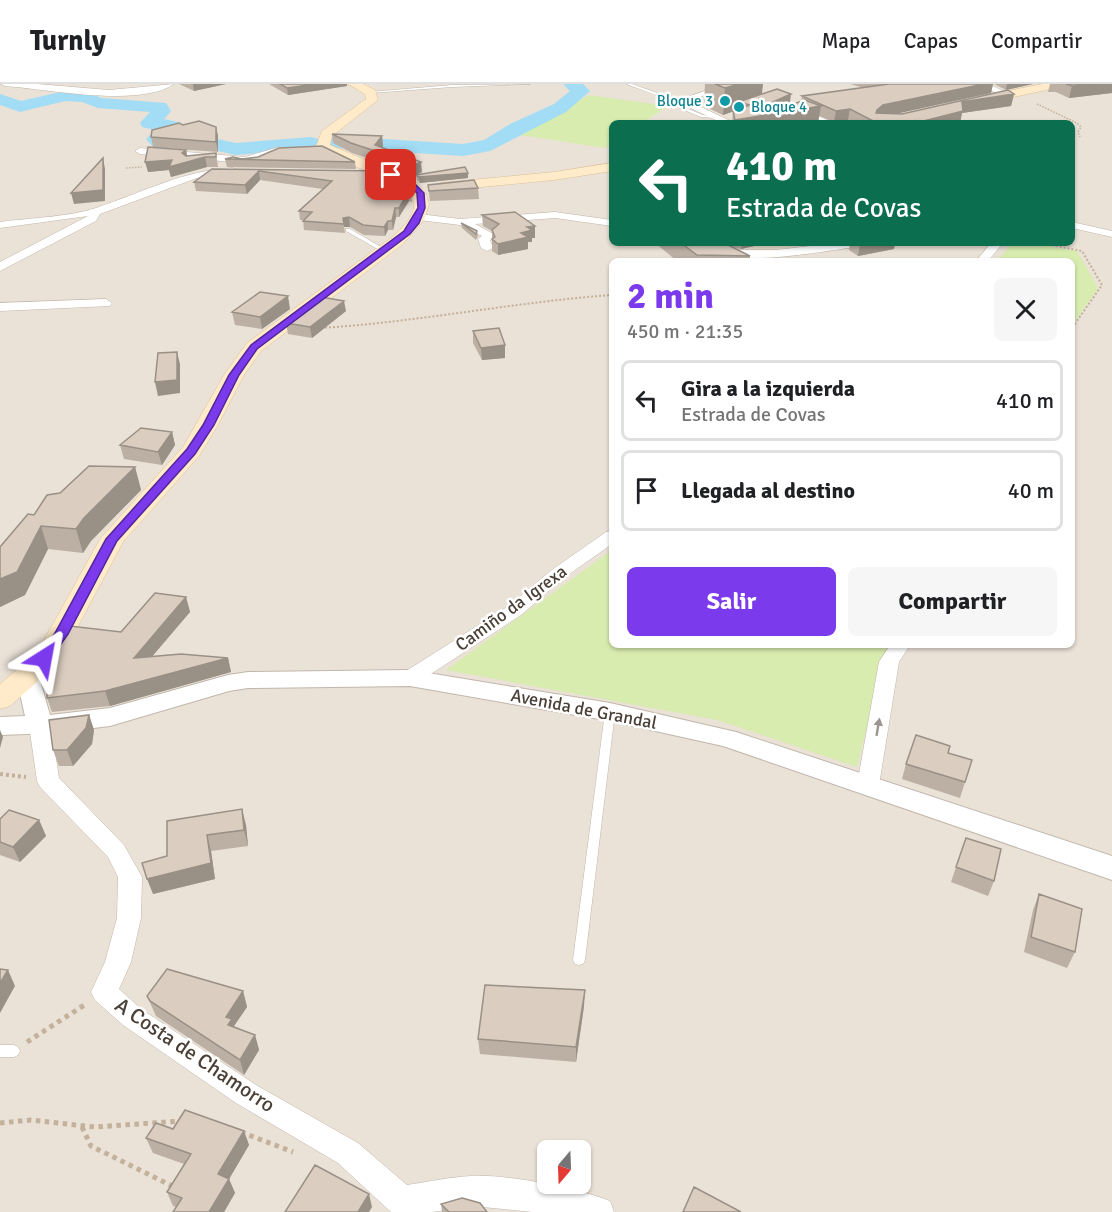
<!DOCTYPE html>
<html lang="es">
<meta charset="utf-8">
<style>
body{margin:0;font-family:Signika,sans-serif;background:#f6f6f6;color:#202124;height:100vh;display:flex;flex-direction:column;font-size:22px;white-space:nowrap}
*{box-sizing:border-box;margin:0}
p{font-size:20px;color:#757577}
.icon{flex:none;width:33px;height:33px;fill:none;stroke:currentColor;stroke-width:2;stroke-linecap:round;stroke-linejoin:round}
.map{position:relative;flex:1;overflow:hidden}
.sheet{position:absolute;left:609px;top:174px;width:466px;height:390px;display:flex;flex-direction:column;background:#fff;border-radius:9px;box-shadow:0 2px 4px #0004}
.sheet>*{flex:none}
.top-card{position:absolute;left:609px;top:36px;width:466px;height:126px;border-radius:9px;box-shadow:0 2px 4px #0004;background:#0b6e4f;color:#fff;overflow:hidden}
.needle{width:39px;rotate:199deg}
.controls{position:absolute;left:537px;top:1056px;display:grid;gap:12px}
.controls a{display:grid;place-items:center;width:54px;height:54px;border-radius:9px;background:#fff;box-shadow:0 2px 4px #0004;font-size:30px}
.pin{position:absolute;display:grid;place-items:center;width:51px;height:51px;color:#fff;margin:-26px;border-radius:12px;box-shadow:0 3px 9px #0006}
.me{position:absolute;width:66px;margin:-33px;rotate:34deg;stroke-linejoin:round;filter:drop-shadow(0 0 4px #0008)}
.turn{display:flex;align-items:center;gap:21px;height:126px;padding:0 18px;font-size:27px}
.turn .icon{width:78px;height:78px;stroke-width:2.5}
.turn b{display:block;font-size:42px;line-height:51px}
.round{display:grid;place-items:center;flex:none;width:63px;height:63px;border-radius:9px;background:#f6f6f6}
.summary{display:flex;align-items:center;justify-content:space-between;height:102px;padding:0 18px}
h1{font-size:36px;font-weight:700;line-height:45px;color:#7c3aed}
.cta{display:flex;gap:12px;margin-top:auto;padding:12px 18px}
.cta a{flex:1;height:69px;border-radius:9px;background:#7c3aed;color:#fff;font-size:24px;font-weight:700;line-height:69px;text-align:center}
.cta a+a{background:#f6f6f6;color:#202124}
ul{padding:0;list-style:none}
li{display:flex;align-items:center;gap:18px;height:81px;margin:0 12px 9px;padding:0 6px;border:3px solid #e0e0e0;border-radius:9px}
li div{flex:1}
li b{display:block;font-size:22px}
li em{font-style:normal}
header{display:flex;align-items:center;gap:36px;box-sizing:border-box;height:84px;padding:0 30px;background:#fff;border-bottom:2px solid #e0e0e0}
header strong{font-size:28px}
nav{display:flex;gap:33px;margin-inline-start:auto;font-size:21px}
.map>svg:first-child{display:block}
.residential{fill:#eae1d7;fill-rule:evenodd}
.education{fill:#efe3d2}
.green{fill:#d8ecaf}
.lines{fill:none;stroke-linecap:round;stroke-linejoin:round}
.river{fill:#a2ddf5;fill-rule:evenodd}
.service-casing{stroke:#c2b7ab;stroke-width:1}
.minor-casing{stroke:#c2b7ab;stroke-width:1}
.tertiary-casing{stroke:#c2b7ab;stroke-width:2}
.secondary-casing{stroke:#dbc198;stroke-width:1}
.path-far3{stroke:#c4b19b;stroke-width:1.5;stroke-dasharray:1.5 1.5;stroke-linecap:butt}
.path-far2{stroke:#c4b19b;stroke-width:2;stroke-dasharray:2 2;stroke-linecap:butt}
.path-far1{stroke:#c4b19b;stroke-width:4;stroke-dasharray:3 3;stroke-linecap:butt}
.path{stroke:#c4b19b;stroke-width:5;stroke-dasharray:4.5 4.5;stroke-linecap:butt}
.service{fill:#fff;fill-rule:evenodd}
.minor{fill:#fff;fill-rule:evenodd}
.tertiary{fill:#fff;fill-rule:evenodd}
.secondary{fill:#ffebc9;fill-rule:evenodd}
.wall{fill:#bcb0a5}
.shaded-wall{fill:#999086}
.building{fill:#dbcdc0;stroke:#999086;stroke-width:1.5}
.oneway{fill:#9b9691}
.route{fill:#7c3aed;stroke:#51269a;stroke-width:1.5}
.culture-dot{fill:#0f9aa8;stroke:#fff;stroke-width:2}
.labels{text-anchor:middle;stroke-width:5;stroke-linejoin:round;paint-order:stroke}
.far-culture-label{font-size:15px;fill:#0d838f;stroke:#fff;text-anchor:end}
.street-label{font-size:18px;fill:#4a4037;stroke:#fff}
.near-street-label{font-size:21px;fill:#4a4037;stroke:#fff}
</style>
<header>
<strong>Turnly</strong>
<nav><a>Mapa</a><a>Capas</a><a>Compartir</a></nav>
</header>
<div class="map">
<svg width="1112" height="1128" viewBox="0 0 1112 1128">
<rect width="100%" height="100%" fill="#f5f0e9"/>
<path class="residential" d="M0,0h1112v1128h-1112zM612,39h460v120h-460zM612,177h460v384h-460zM548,1066h32v34h-32z"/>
<path class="education" d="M676,159h167l-65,10 -59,-2z"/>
<path class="green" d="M589,11l79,11 -26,17h-30v20l-7,5 -85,-13z
M1010,162h37l30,5 21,37 -25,36 -1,-63h-75z
M612,466v95h275l-30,122 -140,-47 -271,-50z"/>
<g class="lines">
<path class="river" d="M563,0h20l7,7 -24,21 -76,39 -27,5 -127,-8 -7,-2 -3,-4 3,-4 7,-2 127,8 21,-4 26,-16 44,-20 16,-13z
M65,7l21,1 16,6 64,5 5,8 -7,8 14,3 2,4 -9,10 24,-2 41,9 75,-6 7,2 3,4 -3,4 -7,2 -75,6 -41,-9 -35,3 -7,-2 -7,-8 9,-9 -13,-3 -2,-4 10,-11 -52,-4 -16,-6 -17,-1 -45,11 -20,-7v-11l21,7z"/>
<defs>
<path id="service" d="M530,0l-78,3 -81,6 -2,-1 83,-7z
M626,0h6l28,10 -1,3 44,18 16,2 -2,1 -16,-1 -46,-19 1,-3z
M346,145h4l38,22 -5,1 -37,-21z
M610,625l5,3 -30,248 -2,4 -4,1 -4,-1 -2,-4 32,-248z
M0,961h14l4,2 2,4 -2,4 -4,2h-14z"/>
<path id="minor" d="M1,0h36l72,6 65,-6c-35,24 -127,5 -169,2z
M725,0l9,1 -46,16 47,22h-13l-46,-22z
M978,0h11l22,11 -7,2z
M796,23l34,14 2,2h-13l-26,-11 -1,-2z
M279,63l13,3 -47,13 -105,-9 -5,-3 5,-3 105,9z
M232,84l4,1v4l-39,5 -97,36 -4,7 -96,50v-9l88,-46 -88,12v-6c29,-4 69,-5 96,-14 45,-15 88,-38 136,-40z
M555,128l57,8v6l-57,-8 -80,6 22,12 -7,4 3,8 -6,3 -6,-3 -3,-9 4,-3 -22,-11 -41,-5 -5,-3 5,-3 41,5z
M1072,138l40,9v6l-40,-9z
M836,159h30l-6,3c-25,4 -124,21 -141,7l6,-3h51z
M991,159h12l-15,18h-12z
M106,215l6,4 -2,3 -110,5v-8z
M612,447v13l-47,33 -44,38 -104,68 -7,2 -7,-2 -3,-5 3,-5 104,-66 46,-38 53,-37z
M890,561h20l-11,17 -20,123 -3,6 -8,2 -8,-2 -3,-6 22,-123z
M40,634l7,2 4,5 8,53 65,67 18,32 -1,41 -10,44 -12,27 22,20 115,76 102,58 49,42c21,-3 43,-8 65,-9 35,-2 105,12 138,25l4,11h-81l-60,-6 -41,6h-41l-53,-49 -102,-60 -113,-78 -28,-25 -4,-8 14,-30 12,-44 1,-41 -10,-20 -68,-70 -3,-6 -8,-56 4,-5z"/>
<path id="tertiary" d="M28,584l9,2 13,45 60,-7 118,-33 20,-3 162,-2 200,33 126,29 376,124v24l-389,-134 -113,-25 -200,-35 -162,2 -19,3 -119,35 -57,7 -53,2v-18l25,-1 -9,-40 3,-6z"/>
<path id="secondary" d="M348,0h15l12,6 3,10 -46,36 -2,9 85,36 11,12 3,11 -5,16 -21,24 -142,107 -17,24 -26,50 -19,31 -76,86 -60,112 -17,20 -36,32 -10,3v-25l26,-22 16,-18 58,-105 83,-92 41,-72 23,-32 144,-105c74,-62 -49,-62 -75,-92l6,-15 44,-32 -1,-5z
M1043,0h23l-6,3 -83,18 -6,-4 6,-4z
M612,79v8l-58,9 -114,11 -7,-4 7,-4 114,-11z"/>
</defs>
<use href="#service" class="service-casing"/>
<use href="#minor" class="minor-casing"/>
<use href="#tertiary" class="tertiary-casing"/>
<use href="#secondary" class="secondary-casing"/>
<path class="path-far3" d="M1037,20l40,19 4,4 -3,5 2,5
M126,84l16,-1"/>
<path class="path-far2" d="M1040,159l42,8 20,34 -30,43
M321,244c98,-6 193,-26 291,-33"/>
<path class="path-far1" d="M0,690l26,3"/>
<path class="path" d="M27,958l59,-38
M0,1039l31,-3 64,7 86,-6
M82,1043l9,19 81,40
M241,1048l52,20"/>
<use href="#service" class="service"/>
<use href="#minor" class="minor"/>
<use href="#tertiary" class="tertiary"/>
<use href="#secondary" class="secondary"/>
</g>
<path class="wall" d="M179,0h47l-32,7z
M269,0h78v2l-59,9z
M705,0h58l-2,10 29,11 11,-4 1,-5 62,-8 -14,-4h143l-2,9 -94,20 5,1 112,-20 -3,12 -49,7 -2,10h-106l-6,-3 -14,2 -15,-6 -1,7h-86l1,-12 4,-1 -14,5 -19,-9z
M994,0h39l-27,6z
M1050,0h62v9l-43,5 -13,-6h-8z
M183,41l33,2 2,9v16l-65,-5 -2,-10z
M332,50l50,2 1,10 -1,1 40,25 -10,5 -12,-8 -48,-16 -19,-10z
M186,66l1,6 29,-3 2,14h-11l-36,10 -2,-7 -21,2z
M225,75h17l113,3 1,7 -129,-2z
M212,85l172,2 27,22 1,9 -3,-1 -10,16h-3l-3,13h-5l-3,6 -21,-1 -14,-8h-6l1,6 -41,-3 -1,-10h-3l-1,-9 24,-22 -63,-9 -13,14 -51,-3 -2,-9z
M416,91l52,3 -48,5 -3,-3z
M428,101l50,3 1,11 -49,2z
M482,131l53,11v12h-3v4h-4v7l-30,6 -6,-4v-20l-9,-5z
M461,139l16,8 1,5 -2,4 -14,-12z
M655,159h123h-11l-26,6 -6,-1 15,8v5h-73z
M850,159h45l-1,6 -36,7 -9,-6z
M290,225l-28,20 -27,-4 -3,-13z
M346,227l-34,27 -24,-4 -2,-11z
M473,247l32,27 -23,2 -9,-17z
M172,348l3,13 -13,20 -38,-6 -4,-14z
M135,383l6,23 -50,51 -8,12 -35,-4 -23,46 -25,12v-60l60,-54z
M186,513l4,15 -38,44 76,2 3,14 -121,34 -58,6 -5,-14 74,-66z
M89,631l5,15 -2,14 -19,22h-14l-6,-16z
M972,676l-12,38 -58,-19 4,-15z
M0,735l39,1 7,16 -26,26 -20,-7z
M167,737l79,4 2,21 -37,5 4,28 -62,15 14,-38z
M966,754l28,43 -6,15 -37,-14z
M1039,810l36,58 -8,16 -43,-16 9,-42z
M243,907l4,16 -13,19 21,9 4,15 -15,25 -88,-59 -9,-20z
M584,922l-8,56 -96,-8 -2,-15z
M173,1045l71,2 5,14 -20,34 6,14 -11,19h-51l3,-5 -3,-1 -6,-14 17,-28 -31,-11 -7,-15z
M441,1120l46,8h-45z"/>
<path class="shaded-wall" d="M193,0h33l-32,7z
M315,0h32v2l-59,9 -1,-7z
M739,0h24l-2,18h-23l-1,8 -14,5 2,-27z
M984,0h9l-2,9 -109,24 -7,4 2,-11 6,-5z
M1007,0h26l-27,6z
M1095,0h17v9l-43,5 3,-12z
M791,10l-2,17 32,-5 -3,17h-83v-3z
M1014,10l-3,12 -49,7 -2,10h-45l47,-21z
M850,25l-2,11 -14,2 2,-11z
M216,43l2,9v16l-2,-10z
M382,52l1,10 -5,6 -3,-7z
M186,66l2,10 17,-3 2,10 -36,10 -2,-7 -21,2 -3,-10 37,-9z
M103,74l2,11v32l-31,3 -3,-11z
M421,78l1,10 -10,5 -1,-11z
M259,87l1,9 -13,14 -2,-9z
M468,89v5l-48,5 -1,-6z
M408,108l1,9 -10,16v-9z
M395,124l1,9 -3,13 -1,-9z
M349,133l1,10h-6l-1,-9z
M388,137v9l-3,6 -1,-9z
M535,142v12h-3v4h-4v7l-30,6v-11l29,-17z
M742,159h25l-26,6z
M860,159h35l-1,6 -36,7z
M288,212l2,13 -28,20 -2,-12z
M344,217l2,10 -34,27 -2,-11z
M505,261v13l-23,2 -1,-12z
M177,268l3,12v29l-22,3 -3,-14z
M172,348l3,13 -13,20 -4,-13z
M135,383l6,23 -50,51 -8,12 -7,-24 8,-11z
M41,442l7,23 -23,46 -25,12v-28z
M186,513l4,15 -51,60 -5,-14z
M228,574l3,14 -121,34 -5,-15z
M89,631l5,15 -2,14 -19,22 -6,-16z
M0,646l3,7 -3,11z
M242,725l4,16 2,21 -4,-16z
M39,736l7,16 -26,26 -7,-15z
M207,751l4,16 4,28 -62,15 -6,-15z
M8,886l7,16 -15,27v-30z
M585,906l-1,16 -8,56v-15z
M243,907l4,16 -13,19 3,8 -4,6 -7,-23z
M255,951l4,15 -15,25 -4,-15z
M244,1047l5,14 -24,41 4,-7 6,14 -11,19h-15l9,-38z
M369,1110l3,13 -3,5h-11z"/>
<path class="building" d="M280,0h35l-28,4z
M715,0h24l-14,4z
M889,0h95l-101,21 -6,5 -1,3 26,1 106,-24 6,4 -52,8 1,9 -47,12h-39l-27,-14 -14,2 -34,-15z
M1066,0h29l-23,2z
M777,5l14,5 -18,8 1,4h14l17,-6 16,6 -86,14 -2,-9 17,-6 -12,-3z
M199,37l17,6v15l-65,-5 1,-7 27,-7 4,2z
M332,50l50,2 -7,9 46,17 -10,4 -12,-7 -48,-16z
M322,62l33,16 -130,-3 8,-2 9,2 16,-2 21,-9z
M148,63l38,3 -4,3 4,3 30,-3v4h-11l-36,10 3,-7 -27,2z
M103,74v32l-32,3z
M465,83l3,6 -49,4 -3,-2z
M212,85l172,2 20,11 7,11 -3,-1 -9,16h-4l-3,13h-4l-4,6 -21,-2 -14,-8 -6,1 1,6 -41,-3 9,-9 -13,-1 33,-30 -73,-10 -14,14 -51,-3z
M474,96l4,8 -49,3 -1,-6z
M515,128l20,14 -8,1 5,3 -11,3 7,4 -30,7 -6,-5 3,-2 -3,-7 7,-6 -17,-9z
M461,139l16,8 -1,3z
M681,159h43l26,13 -53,-1z
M260,208l28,4 -28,21 -28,-5z
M321,213l23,4 -34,26 -24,-4z
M499,244l6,17 -24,3 -8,-17z
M177,268v28l-22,2 3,-29z
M141,344l31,4 -14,20 -38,-7z
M89,382l46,1 -51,51 -8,11 -35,-3 -24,46 -17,7v-32l28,-33 6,1 13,-20 13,-2z
M155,509l31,4 -52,61 47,-4 47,4 -123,33 -58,7v-39l23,-33 51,6z
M89,631l-3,13 -19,22h-14l-4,-30z
M916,651l34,11 -2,7 24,7 -7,22 -59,-18z
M242,725l2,21 -37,5 4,28 -64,16 -5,-16 25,-7v-35z
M9,726l30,10 -26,27 -13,-5v-23z
M966,754l35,11 -7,32 -38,-14z
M1039,810l43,15 -7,43 -44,-15z
M0,885l8,1 -8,13z
M167,885l76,22 -17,26 6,2 -4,6 27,10 -15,25 -90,-59 -3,-5z
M485,901l100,5 -9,57 -98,-8z
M185,1026l59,21 -26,43 11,5 -20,33h-36l9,-14 -15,-6 24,-38 -45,-16 10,-15 17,6z
M315,1081l54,29 -11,18h-73z
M694,1103l47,25h-58z
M462,1114l18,5 7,9h-38l-8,-8z"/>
<defs><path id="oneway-solid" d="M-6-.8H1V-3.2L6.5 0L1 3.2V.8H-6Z" transform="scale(1.5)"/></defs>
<use class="oneway" href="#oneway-solid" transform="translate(878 643) rotate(-80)"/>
<path class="route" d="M388,90l24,7 12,12 1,15 -6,15 -9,11 -153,115 -18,26 -25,50 -19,29 -78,87 -49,93 -19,27h-9l-2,-3 17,-25 51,-94 81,-90 16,-24 26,-50 22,-30 153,-114 14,-23 -1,-15 -10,-9 -19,-7z"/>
<g class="culture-dot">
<circle cx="725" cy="17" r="6"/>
<circle cx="739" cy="23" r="6"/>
</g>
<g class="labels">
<g class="far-culture-label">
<text x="713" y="22">Bloque 3</text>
<text x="751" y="28" text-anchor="start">Bloque 4</text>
</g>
<g class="street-label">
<text transform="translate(511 524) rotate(-36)" y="6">Camiño da Igrexa</text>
<text transform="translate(584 625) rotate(11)" y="6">Avenida de Grandal</text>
</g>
<g class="near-street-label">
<text transform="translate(195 971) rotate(34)" y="7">A Costa de Chamorro</text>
</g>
</g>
</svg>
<div class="controls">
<a><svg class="needle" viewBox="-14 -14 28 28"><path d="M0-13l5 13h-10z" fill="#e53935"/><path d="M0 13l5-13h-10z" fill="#757577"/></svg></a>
</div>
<div class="pin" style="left:391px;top:91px;background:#d93025"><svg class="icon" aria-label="arrive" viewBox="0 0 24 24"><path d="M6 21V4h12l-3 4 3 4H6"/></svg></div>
<svg class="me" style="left:44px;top:574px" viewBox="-20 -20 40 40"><path d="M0-17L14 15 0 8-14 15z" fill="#7c3aed" stroke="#fff" stroke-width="4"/></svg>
<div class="top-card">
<div class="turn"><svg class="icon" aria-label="left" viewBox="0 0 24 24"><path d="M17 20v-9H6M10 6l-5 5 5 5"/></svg><div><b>410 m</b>Estrada de Covas</div></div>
</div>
<section class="sheet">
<div class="summary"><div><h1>2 min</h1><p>450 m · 21:35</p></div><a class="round"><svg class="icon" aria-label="close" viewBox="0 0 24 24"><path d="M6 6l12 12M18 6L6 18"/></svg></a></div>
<ul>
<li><svg class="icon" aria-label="left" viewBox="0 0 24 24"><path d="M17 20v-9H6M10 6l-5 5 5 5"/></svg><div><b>Gira a la izquierda</b><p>Estrada de Covas</p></div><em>410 m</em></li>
<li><svg class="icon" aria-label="arrive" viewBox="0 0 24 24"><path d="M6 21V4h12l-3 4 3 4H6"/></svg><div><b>Llegada al destino</b></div><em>40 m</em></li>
</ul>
<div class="cta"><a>Salir</a><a>Compartir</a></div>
</section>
</div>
